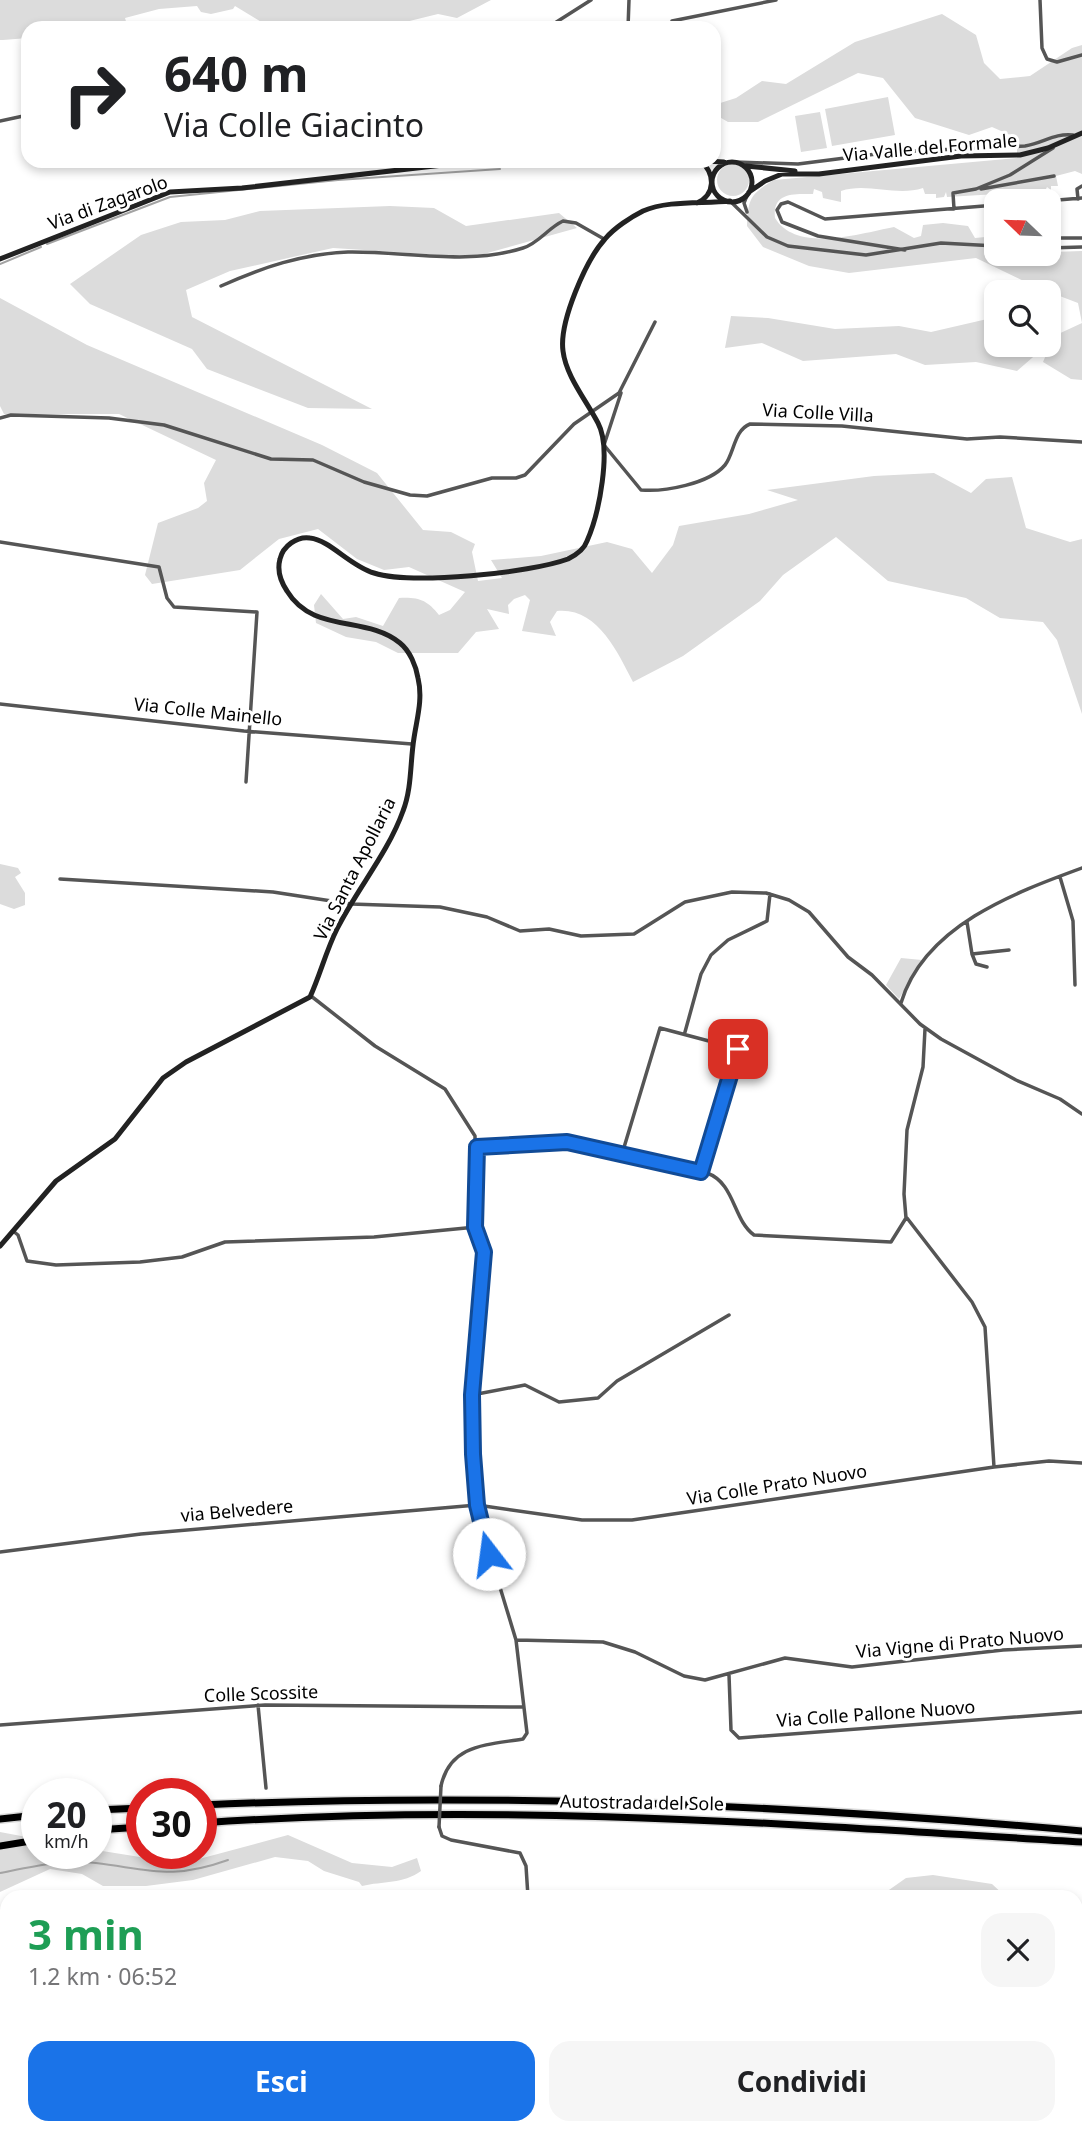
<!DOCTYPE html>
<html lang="it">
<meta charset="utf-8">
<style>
body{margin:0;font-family:"Noto Sans",sans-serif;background:#f6f6f6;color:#202124;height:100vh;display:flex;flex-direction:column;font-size:26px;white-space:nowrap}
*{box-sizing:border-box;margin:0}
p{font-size:23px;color:#757577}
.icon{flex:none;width:38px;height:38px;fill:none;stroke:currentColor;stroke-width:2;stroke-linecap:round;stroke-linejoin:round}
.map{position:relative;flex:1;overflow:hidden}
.panel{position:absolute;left:0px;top:1890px;width:1083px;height:245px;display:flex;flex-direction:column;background:#fff;border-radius:21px 21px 0 0;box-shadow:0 4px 10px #0003}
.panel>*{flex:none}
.hud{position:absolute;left:21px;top:21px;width:700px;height:147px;border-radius:21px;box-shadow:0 4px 10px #0003;background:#fff;color:#202124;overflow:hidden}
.needle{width:46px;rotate:293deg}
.tools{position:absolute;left:984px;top:189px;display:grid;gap:14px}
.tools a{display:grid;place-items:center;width:77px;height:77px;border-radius:14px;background:#fff;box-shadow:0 4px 10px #0003;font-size:35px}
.speed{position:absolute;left:21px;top:1778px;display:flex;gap:14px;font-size:35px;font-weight:700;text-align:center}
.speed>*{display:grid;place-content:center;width:91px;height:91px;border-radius:50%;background:#fff;box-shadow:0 4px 10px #0003;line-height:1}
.speed small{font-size:18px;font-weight:400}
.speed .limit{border:10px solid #d22;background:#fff;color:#111}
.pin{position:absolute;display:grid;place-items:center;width:60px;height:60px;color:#fff;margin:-30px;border-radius:14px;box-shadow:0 4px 10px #0006}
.me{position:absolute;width:77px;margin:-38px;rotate:345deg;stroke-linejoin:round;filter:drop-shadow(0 0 5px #0008)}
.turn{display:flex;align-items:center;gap:24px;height:147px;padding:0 28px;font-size:32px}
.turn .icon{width:91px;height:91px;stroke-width:2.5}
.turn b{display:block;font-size:49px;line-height:60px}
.round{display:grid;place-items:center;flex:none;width:74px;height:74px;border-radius:21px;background:#f6f6f6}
.headline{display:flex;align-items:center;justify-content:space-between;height:119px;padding:0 28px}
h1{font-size:42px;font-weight:700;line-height:52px;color:#1e9e55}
.primary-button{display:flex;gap:14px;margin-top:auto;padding:14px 28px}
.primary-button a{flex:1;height:80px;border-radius:21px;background:#1a73e8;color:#fff;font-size:28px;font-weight:700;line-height:80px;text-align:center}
.primary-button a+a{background:#f6f6f6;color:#202124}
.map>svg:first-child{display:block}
.green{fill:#dcdcdc}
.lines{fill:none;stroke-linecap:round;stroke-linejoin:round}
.stream{stroke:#a3a3a3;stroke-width:2}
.highway-casing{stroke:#dbdbdb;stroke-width:10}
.street{stroke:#555;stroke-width:3.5}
.secondary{stroke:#222;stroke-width:5}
.highway{stroke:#000;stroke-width:7}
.street-bridge{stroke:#555;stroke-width:3.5}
.route-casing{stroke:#114b97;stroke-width:18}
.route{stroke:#1a73e8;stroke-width:12}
.labels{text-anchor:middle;stroke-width:6;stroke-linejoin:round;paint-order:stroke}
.street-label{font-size:18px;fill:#000;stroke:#fff}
</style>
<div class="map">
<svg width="1082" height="2135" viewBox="0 0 1082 2135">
<rect width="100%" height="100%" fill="#fff"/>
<path class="green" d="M0,0h491l-34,18 -19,-4 -57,14h-110l-36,-22 -2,3 -22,5 -10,-2 -4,-6 -38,3 -34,9 3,10h-100v10l-25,2h-3z
M942,14l34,21 8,28 16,16 30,-3 42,-28 10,-3v129l-7,-3 -19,5 2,10h-7v4l-4,-3 -2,4 -98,6 -1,-5 -2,5 -8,1v-4h-11l-2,-6c-27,9 -56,-6 -82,3v11l-18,-4 -1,-6 -8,-3 -1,5c-19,0 -41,-2 -38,24 22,36 87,15 119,9l20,11 7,-2 2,-11 20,-2 25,3 7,12 21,-2v18l86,-3v129l-11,-1 -28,-17 11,-26 28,-13 -4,-20 -42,-16 -60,-29 -127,15 -40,-7 -46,-19 -16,-21c1,-27 3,-32 27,-46l243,-22v-20l-25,-11 -23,8 -54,-17 -32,-40 -25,-5 -100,49h-30l-12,-7 -2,-10 22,-7 26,-17 24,3 69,-42z
M888,97l7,38 -63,11 -7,-37z
M820,112l7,36 -26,4 -6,-36z
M717 180a16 16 0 1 1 32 0a16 16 0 1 1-32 0Z
M390,206l44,2 32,18 93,-13 18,15 -104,29 -140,-9 -103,23 -44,19 6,27 180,92 -64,-1 -101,-39 -15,-20 -102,-45 -20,-20 71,-49 40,-13 44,-2 35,-9z
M0,298l87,47 235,100 55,28 46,57 28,2 24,12 -3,8 6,29 24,-3 -11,-18 50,-4 66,-14 25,7 20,24 21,-28 6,-19 70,-12 49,-14 -31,-10 107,-14 60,-3 37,20 15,-14 26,-2 14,51 44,14 12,-3v175l-25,-74 -14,-18 -43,-4 -34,-20 -78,-17 -52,-44 -53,38 -23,26 -77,55 -50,26c-16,-31 -36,-75 -76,-71l-7,11 6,14 -34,-5 8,-31 -5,-5 -11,4 -6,6 1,9 -22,-5 12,20 -23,3 -18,21h-60l-22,-11 -30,-5 -30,-14 -2,-18 7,-11 22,25 13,-2 27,9 16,-28c20,-1 28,2 40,17l11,-5 15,-18 -56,-25 -25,3 -27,-11 -39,-30 -39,10 -39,31 -88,14 -7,-9 13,-52 40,-15 9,-7 -3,-18 12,-23 -97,-46h-115l-4,-8z
M731,316l37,2 67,11 64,-3 32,6 65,-15v28h42l2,6 -23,20 -41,-9 -51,3 -29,-11 -93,7 -41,-18 -37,5z
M0,864l18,4 3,5 -6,4 10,16v12l-11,4 -14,-5z
M901,958l21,2 -23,39 -13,-14z
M0,1832l37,7v14h59v-3l69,11 34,-2 89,-24 64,28 40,4 25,-9 4,13c-18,13 -38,10 -59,15l-3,-4 -35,-11 -16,-10 -33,-4 -82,23 -47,6h-43l-21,-12 -32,-5 -50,23z
M933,1875l59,9 14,13h-127l27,-19z
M768,2128h112l1,7h-112z"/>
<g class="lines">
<path class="stream" d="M47,244l123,-47 168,-17 162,-11
M0,264l41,-17
M0,1873c31,-6 65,-14 96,-10 56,7 76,17 132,-3"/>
<defs>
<path id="highway" d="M201,1805c290,-13 592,0 881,26
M96,1810l46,-2
M0,1819l37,-4
M201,1823c293,-21 588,1 881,19
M96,1830l46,-3
M0,1846l37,-6"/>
</defs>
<use href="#highway" class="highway-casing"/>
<path class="street" d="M1040,0l2,48 5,11 10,3 25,-7
M672,21l104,-21
M547,28l44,-28
M628,28l1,-28
M0,121l28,-6
M735,162l63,2 94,-12 133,-6c19,-3 29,-13 48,-11
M981,189l73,-13
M1078,199l-1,-10 5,-3
M730,201l37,36 21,9 78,9 75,-12 55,3
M1046,201l36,-3
M954,209l-1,-16 23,-4 34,-14 43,-27
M747,212l-3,-9 4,-10
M1048,238h34
M1048,248l34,-1
M905,250l-87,-14 -36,-14 -5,-12 4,-6 7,-2 37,17 171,-14
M221,286c42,-19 81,-32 127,-34 59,-1 119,14 175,-4 16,-5 25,-20 40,-27l13,2 28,16
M621,393l-17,52 37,45c23,2 68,-6 84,-25 9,-11 9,-35 25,-41l92,2 125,13 33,-2 82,5
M0,418l11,-3 98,3 55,7 107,34 42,1 51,22 46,13 17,1 65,-18h24l9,-3 49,-51 45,-31 36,-71
M0,542l159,25 8,31 7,9 83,5 -11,170
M0,704l244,27 168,13
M1060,877l13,44 2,64
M60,879l213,13 78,12 89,3 47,10 33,14 29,-2 32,7 53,-2 51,-32 47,-10 34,1 23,7 20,12 39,45 24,18 48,49 21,15 75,41 44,19 22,15
M967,922l5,32 37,-4
M972,954l4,10 11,3
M311,996l64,50 70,43 30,47 1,91 8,25 -12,143 2,80 8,53 34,112 11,93 -4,6c-36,6 -73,5 -82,47
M901,1003c23,-77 113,-110 181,-135
M685,1032l16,-58 10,-19 17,-15 39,-19 3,-27
M476,1147l91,-5 140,31c28,10 26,47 47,62l137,7 15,-24 -2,-24 3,-64 16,-63 2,-38
M622,1154l38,-126 79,21 -38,122
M907,1218l65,84 13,25 9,140
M13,1231l5,4 9,26 29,4 84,-3 42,-5 43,-15 149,-5 102,-10
M472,1395l53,-10 34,17 39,-4 19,-17 112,-66
M0,1552l141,-18 336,-29 105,15h50l362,-53 55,-6 33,2
M516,1640l87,2 32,10 49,24 21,4 80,-22 67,9 151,-17 79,-4
M729,1675l2,55 8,8 343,-26
M258,1705l8,83
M0,1725l265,-20 259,2
M439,1827l3,9 9,4 69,13 6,13 2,31
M0,1984l7,-1
M594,2128l3,7"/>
<path class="secondary" d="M706,161l18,1
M712 182a20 20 0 1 1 40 0a20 20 0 1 1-40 0Z
M746,166l49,5
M749,192l16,-11 17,-7h37l142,-18 59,-1 28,-7 34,-15
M697,203c19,-9 18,-29 4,-42
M0,259l170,-67 72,-4 236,-27
M0,1246l56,-65 59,-42 48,-61 23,-16 124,-65c10,-22 16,-46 27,-68 20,-40 51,-76 66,-118 9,-23 7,-49 11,-73 3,-20 9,-39 4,-60 -2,-12 -8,-27 -18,-35 -34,-28 -87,-9 -113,-52 -6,-9 -10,-21 -7,-32 3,-13 17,-23 30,-21 20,2 40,28 64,35 38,12 156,0 194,-14 8,-4 16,-9 19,-18 12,-27 25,-92 11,-118 -12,-23 -32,-47 -35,-72 -4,-29 23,-91 42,-112 9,-11 26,-22 38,-28 25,-11 60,-7 87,-10"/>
<use href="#highway" class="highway"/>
<path class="street-bridge" d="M439,1827l2,-41"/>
</g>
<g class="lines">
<defs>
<path id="route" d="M489,1554l-12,-49 -4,-51 -1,-59 12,-143 -9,-25 2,-80 90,-5 134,30 37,-123"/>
</defs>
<use href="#route" class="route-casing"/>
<use href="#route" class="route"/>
</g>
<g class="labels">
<g class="street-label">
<text transform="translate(930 148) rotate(-5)" y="6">Via Valle del Formale</text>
<text transform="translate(108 203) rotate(-20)" y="6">Via di Zagarolo</text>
<text transform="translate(818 413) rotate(3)" y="6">Via Colle Villa</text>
<text transform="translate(208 712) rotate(6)" y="6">Via Colle Mainello</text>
<text transform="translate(355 869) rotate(-63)" y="6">Via Santa Apollaria</text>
<text transform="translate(777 1485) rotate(-9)" y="6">Via Colle Prato Nuovo</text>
<text transform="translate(237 1511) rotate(-5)" y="6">via Belvedere</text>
<text transform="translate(960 1643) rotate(-5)" y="6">Via Vigne di Prato Nuovo</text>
<text transform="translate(261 1694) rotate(-2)" y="6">Colle Scossite</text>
<text transform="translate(876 1714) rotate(-4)" y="6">Via Colle Pallone Nuovo</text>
<text transform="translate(642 1803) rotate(1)" y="6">Autostrada del Sole</text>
</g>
</g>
</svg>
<div class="tools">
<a><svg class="needle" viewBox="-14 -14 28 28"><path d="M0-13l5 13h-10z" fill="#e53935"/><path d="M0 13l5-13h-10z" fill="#757577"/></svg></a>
<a><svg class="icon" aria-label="search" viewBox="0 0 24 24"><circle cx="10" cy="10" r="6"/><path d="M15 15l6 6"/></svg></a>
</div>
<div class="speed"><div>20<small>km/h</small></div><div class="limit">30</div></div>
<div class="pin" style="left:738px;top:1049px;background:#d93025"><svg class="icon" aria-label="arrive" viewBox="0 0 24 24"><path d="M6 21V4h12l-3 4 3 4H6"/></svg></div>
<svg class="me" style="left:489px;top:1554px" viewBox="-20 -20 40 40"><circle r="19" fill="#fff"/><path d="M0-13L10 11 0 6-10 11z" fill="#1a73e8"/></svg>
<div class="hud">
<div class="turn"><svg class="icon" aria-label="right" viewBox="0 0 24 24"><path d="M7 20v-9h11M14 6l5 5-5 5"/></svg><div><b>640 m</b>Via Colle Giacinto</div></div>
</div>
<section class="panel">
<div class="headline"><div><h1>3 min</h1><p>1.2 km · 06:52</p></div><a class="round"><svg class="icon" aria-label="close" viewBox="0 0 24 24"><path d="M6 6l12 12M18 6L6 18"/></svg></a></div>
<div class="primary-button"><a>Esci</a><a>Condividi</a></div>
</section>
</div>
